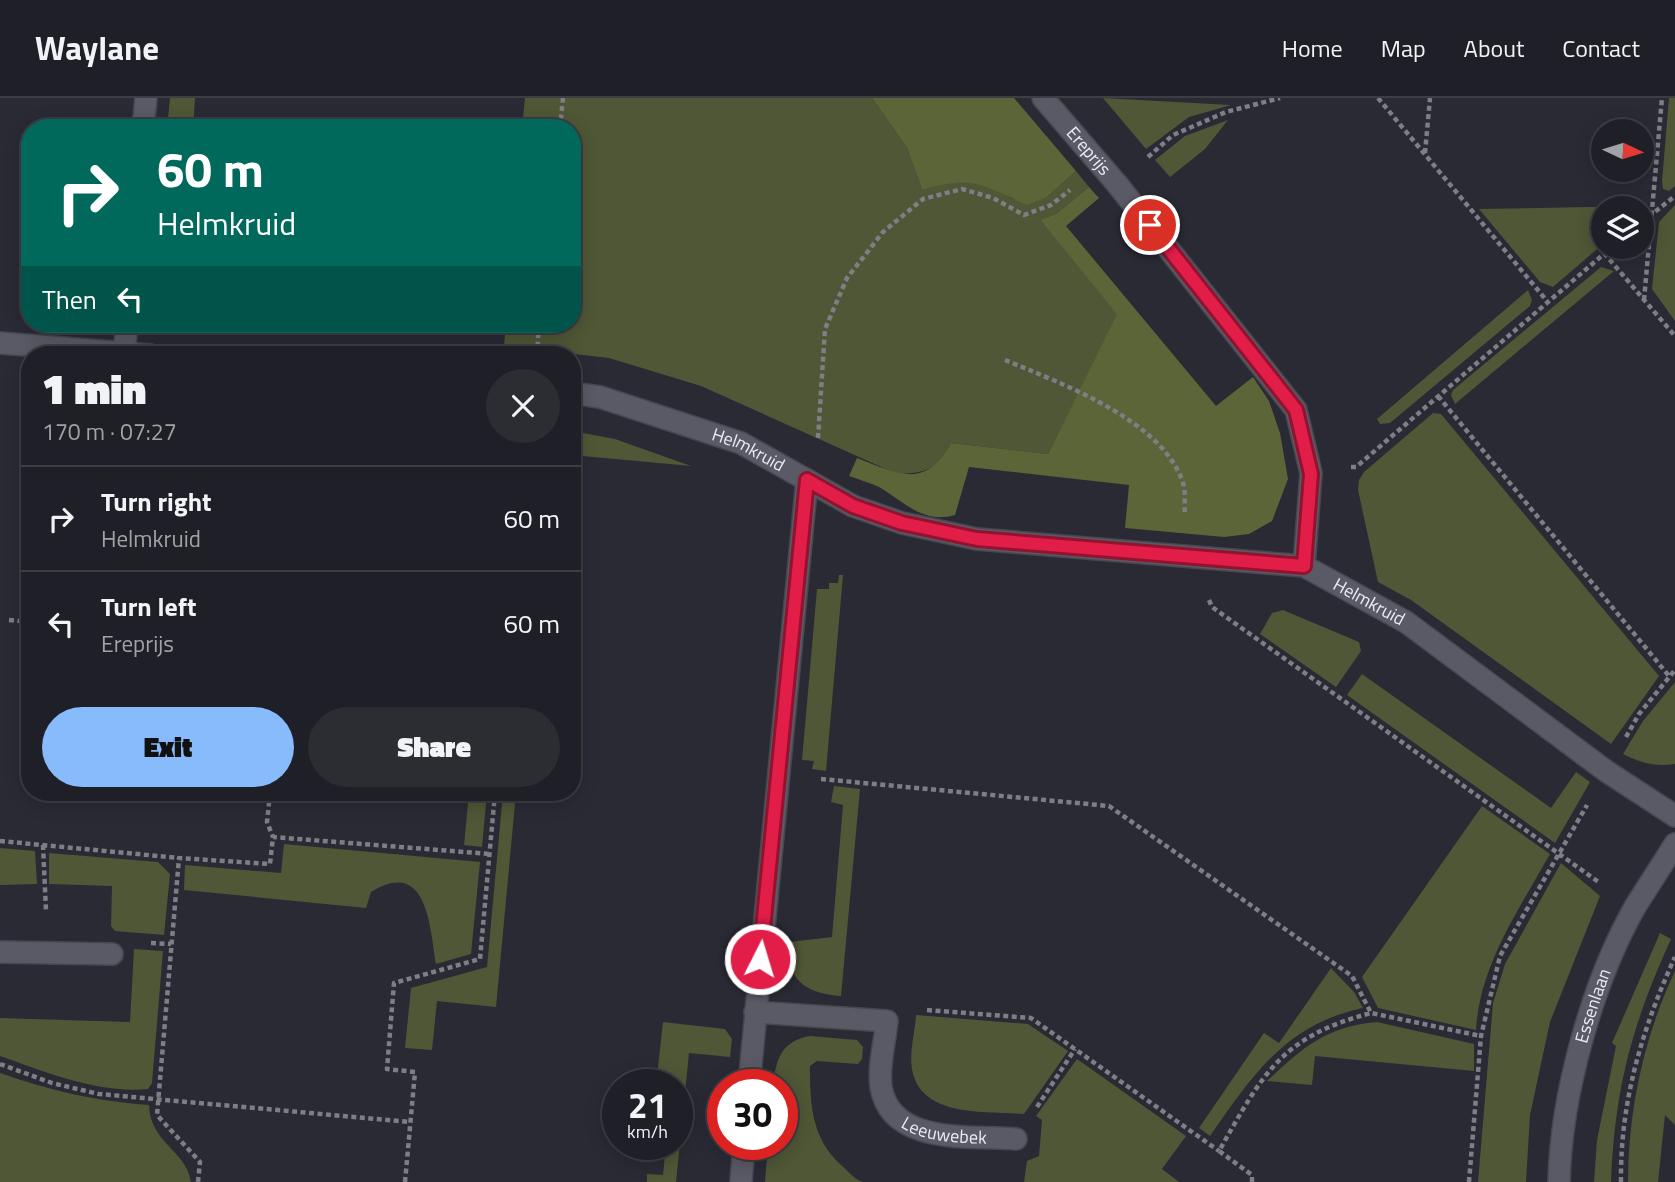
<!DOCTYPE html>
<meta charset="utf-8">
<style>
body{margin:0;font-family:"Titillium Web",sans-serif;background:#2c2d33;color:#f1f3f6;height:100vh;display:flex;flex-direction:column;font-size:26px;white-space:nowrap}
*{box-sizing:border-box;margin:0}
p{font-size:23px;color:#a1a3a7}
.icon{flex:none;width:38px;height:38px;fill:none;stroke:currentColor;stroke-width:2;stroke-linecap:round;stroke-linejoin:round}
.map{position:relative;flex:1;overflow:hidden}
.details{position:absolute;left:21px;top:248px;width:560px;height:455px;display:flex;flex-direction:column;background:#1f2027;border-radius:28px;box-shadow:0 4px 18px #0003,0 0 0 2px #3c3e44}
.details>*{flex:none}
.banner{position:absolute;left:21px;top:21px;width:560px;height:214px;border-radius:28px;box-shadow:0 4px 18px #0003,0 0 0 2px #3c3e44;background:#00695c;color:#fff;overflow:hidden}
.needle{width:46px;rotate:94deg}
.controls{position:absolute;left:1591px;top:21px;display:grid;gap:14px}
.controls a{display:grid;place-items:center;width:63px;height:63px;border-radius:50%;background:#1f2027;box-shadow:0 4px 18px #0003,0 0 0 2px #3c3e44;font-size:35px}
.speed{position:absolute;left:602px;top:971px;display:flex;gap:14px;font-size:35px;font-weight:700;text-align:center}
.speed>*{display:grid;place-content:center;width:91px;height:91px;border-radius:50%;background:#1f2027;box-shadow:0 4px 18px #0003,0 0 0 2px #3c3e44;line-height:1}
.speed small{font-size:18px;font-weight:400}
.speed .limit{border:10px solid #d22;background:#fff;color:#111}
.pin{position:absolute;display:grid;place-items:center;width:60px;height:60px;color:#fff;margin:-30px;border:4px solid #fff;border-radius:50%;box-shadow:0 2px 7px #0007}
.me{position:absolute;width:77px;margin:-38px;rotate:5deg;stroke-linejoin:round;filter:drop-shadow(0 0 5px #0008)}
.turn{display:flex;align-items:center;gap:24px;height:147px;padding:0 21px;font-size:32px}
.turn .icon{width:91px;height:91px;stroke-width:2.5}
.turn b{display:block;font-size:49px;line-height:60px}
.then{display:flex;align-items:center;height:66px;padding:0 21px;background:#0003;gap:14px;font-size:26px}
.round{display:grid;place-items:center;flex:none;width:74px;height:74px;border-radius:37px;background:#2c2d33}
.head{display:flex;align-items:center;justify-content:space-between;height:119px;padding:0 21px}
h1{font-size:42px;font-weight:800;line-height:52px}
.cta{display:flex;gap:14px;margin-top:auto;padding:14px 21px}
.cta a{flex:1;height:80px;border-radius:42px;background:#88bbfc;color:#111;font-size:28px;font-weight:800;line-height:80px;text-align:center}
.cta a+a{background:#2c2d33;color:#f1f3f6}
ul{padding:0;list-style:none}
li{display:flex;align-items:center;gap:21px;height:105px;padding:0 21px;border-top:2px solid #3c3e44}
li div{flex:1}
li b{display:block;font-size:26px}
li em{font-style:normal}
header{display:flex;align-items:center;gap:42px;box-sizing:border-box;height:98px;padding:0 35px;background:#1f2027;border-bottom:2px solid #3c3e44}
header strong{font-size:33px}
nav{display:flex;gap:38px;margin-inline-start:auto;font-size:24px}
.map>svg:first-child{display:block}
.green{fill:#4f5736}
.forest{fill:#5b6537}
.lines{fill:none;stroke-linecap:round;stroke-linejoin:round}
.minor-casing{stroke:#46474f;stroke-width:24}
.path{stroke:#7d7e86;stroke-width:4.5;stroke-dasharray:5 3.5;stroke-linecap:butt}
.minor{stroke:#595a65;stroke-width:21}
.route-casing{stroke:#92132f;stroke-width:18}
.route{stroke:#e11d48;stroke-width:12}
.labels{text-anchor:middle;stroke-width:7;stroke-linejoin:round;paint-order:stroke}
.street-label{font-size:18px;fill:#ebecf2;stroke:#1f212a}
</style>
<header>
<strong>Waylane</strong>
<nav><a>Home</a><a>Map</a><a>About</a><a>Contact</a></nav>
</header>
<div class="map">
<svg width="1675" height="1084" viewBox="0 0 1675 1084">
<rect width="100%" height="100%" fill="#292a34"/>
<path class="green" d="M170,0h25l-2,30h-26z
M525,0h347l35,50 15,42 34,-10 28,3 29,16 34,-2 29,-26 13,16 -32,26 -17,7 78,94 -70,140 -97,-11c-15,27 -23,30 -54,31l-196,-88 -92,-28 -105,-12 2,-22h66v-196h-50z
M1103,0l128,7 -42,12 -43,32z
M1669,0h6v88l-6,5 -6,-2 -1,-8z
M1228,22l-23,29 -35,28 -15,-17 30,-24z
M1675,107v116l-23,-32 7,-67z
M1643,108l-40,2v36l-50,43 -13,-5 -61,-73z
M1601,169l13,4 -159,133 -4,-9 2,-5z
M1528,192l4,10 -2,6 -140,117 -10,1 -3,-5z
M1433,315l8,1 218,262 -48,68 -200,-144 -33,-18 -20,-92 1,-10 5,-8z
M572,333l43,8 76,27 -119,-11z
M839,477h4l-17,196 -14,-2 2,-8 -12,-1 15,-171h12v-6h9z
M1283,512l76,32 2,9 -25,36 -76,-53 12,-21z
M1362,576l189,134 25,-36 14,10 -35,61 -208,-148z
M1675,584v82c-20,3 -34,-1 -52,-10l20,-33z
M834,688l26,3 -19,207c-32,-2 -50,-13 -56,-46l5,-8 42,-5 11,-132 -12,-3z
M469,695h18l-5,54 -18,-2z
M503,695h13l-20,214 -59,-6 -5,49 -27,-2 6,-60 76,-21z
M1482,708l68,48c-31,56 -70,110 -74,176l-98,-22 -16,-31z
M284,746l196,18 -9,92 -35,10c-6,-38 -9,-107 -65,-72l-5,16 -182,-18 1,-25 96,8z
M0,750l35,3 2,33 -37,1z
M49,755l109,9 12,12 -6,61 -49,-4 -4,-5 1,-40 -63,-2z
M1561,765l39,33 -50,126 -20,93 -4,67h-48l15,-179 12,-39z
M1660,835l11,6c-39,86 -56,148 -60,243h-17l3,-42 19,-94 -4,-3z
M134,851l29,2 -11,132 -4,6c-49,5 -103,-17 -148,-33v-38l130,4z
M1331,870l23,24 9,16c-77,16 -111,68 -153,128l-11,-8 65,-95 15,10z
M1675,873v154l-10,-10 -7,67h-30c0,-71 16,-146 47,-211z
M916,917l112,9 40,27 -44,63c-38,-3 -104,4 -112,-45 -3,-16 3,-37 4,-54z
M663,924l62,7 7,10 -2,18 -41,-4 -13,129h-29v-8l16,1 3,-30 11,-1v-59h-21z
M1377,924l97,22v27l-159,-15 -3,29 -45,-4c35,-33 60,-55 110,-59z
M810,938l47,4 6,7 -1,12 -4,5 -41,-3 -7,5c0,37 1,72 31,99 7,6 13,14 22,17h-98l3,-37 14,-1v-59h-9c3,-27 9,-44 37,-49z
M1077,961l109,77 -24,33 17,13h-155l3,-21 12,-5 3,-36 -6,-4z
M0,975c52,18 95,28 149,32 1,38 37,45 42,77h-191z"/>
<path class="forest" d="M872,0h142l62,73 -29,26 -20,8c-48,-21 -52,-30 -105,-15l-15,-42z
M1089,89l10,11 -33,28 150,180 37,-29 16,24 11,32 8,46 -16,42 -23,13 -25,3 -99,-9 4,-43 -160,-18 -14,48c-31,9 -50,-12 -74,-27 -10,-5 -21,-8 -32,-12l8,-18c42,16 68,32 94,-15l97,11 69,-140 -77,-94 17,-7z"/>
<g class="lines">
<defs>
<g id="minor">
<path id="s1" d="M1043,0l74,86 179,226 15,63 -7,93"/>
<path d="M143,30l3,-30"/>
<path d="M0,245l150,12"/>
<path d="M124,255l3,-29"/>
<path id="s2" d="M572,295l28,4 141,46 112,63 49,17 75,16 327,27 102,56 200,149 69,45"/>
<path d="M0,854l112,2"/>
<path id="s3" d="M755,914l132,9c-2,20 -9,46 -6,66 10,59 90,48 135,52"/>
<path d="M749,987l58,-605"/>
<path d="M741,1084l3,-38"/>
<path id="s4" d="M1559,1084c2,-87 33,-199 76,-275 13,-21 27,-42 40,-63"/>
</g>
</defs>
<use href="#minor" class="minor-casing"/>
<path class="path" d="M1378,0l169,203
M560,30l3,-30
M1425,55l5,-55
M1148,59l25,-22 53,-23 54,-14
M1642,124l33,-26
M1604,155l71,83
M1644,202l18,-202
M537,257l2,-31
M1005,262c55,23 158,60 178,123 3,9 1,22 2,32
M1438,298l231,280
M818,340l7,-109 22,-51 36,-46 40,-33 39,-10 31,9 31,17 27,-10 19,-15
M1351,369h5l256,-220
M1209,502l3,7 388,276
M9,522l21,2
M1626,639l13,-23 36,-44
M821,681l288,27 243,170 19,37 110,23
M270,695l-3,29 6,15
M0,743l179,17
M43,747l3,66
M151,845l20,1
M927,912l104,8 188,133
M0,966l52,19 47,11 311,28
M1037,1009l38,-58
M198,1084l2,-20 -43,-47 22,-257 91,6 3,-27 217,17
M405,1084l10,-110 -28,-3 7,-86 86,-24 15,-166
M1252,1084v-7l-33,-24c44,-77 61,-114 152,-138
M1469,1084l12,-146 19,-80 87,-151
M1621,1084c-1,-80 21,-153 54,-225"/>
<use href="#minor" class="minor"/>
</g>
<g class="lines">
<defs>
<path id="route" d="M760,861l47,-479 46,26 49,17 75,16 327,27 7,-92 -15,-64 -146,-185"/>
</defs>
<use href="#route" class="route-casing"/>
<use href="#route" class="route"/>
</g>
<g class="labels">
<g class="street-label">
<text dy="6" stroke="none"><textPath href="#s1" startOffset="70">Ereprijs</textPath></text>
<text dy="6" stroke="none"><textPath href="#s2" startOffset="186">Helmkruid</textPath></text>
<text dy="6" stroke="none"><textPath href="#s2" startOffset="836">Helmkruid</textPath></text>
<text dy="6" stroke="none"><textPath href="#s4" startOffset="180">Essenlaan</textPath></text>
<text dy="6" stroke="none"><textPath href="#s3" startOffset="284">Leeuwebek</textPath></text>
</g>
</g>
</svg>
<div class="controls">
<a><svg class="needle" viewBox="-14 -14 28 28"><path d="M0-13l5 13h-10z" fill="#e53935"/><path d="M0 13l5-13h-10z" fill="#a1a3a7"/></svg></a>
<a><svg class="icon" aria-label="layers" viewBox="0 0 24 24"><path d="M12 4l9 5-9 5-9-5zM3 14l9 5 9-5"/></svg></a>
</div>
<div class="speed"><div>21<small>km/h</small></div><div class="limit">30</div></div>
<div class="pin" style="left:1150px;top:127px;background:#d93025"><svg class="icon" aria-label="arrive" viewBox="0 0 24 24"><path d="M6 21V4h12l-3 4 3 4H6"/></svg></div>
<svg class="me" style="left:760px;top:861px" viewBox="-20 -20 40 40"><circle r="17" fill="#e11d48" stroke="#fff" stroke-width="3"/><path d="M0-11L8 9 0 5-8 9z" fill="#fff"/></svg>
<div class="banner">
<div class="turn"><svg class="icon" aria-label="right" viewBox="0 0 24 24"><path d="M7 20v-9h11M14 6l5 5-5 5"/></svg><div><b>60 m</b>Helmkruid</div></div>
<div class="then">Then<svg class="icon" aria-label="left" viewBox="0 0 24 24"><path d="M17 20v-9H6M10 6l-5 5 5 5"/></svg></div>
</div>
<section class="details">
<div class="head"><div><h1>1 min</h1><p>170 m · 07:27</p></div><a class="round"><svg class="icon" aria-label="close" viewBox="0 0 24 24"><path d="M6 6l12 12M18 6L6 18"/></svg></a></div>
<ul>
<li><svg class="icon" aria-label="right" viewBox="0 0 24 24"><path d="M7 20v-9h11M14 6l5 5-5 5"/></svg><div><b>Turn right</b><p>Helmkruid</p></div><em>60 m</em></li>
<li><svg class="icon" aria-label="left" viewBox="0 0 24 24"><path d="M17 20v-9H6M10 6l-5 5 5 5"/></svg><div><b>Turn left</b><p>Ereprijs</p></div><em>60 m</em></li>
</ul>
<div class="cta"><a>Exit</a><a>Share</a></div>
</section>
</div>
